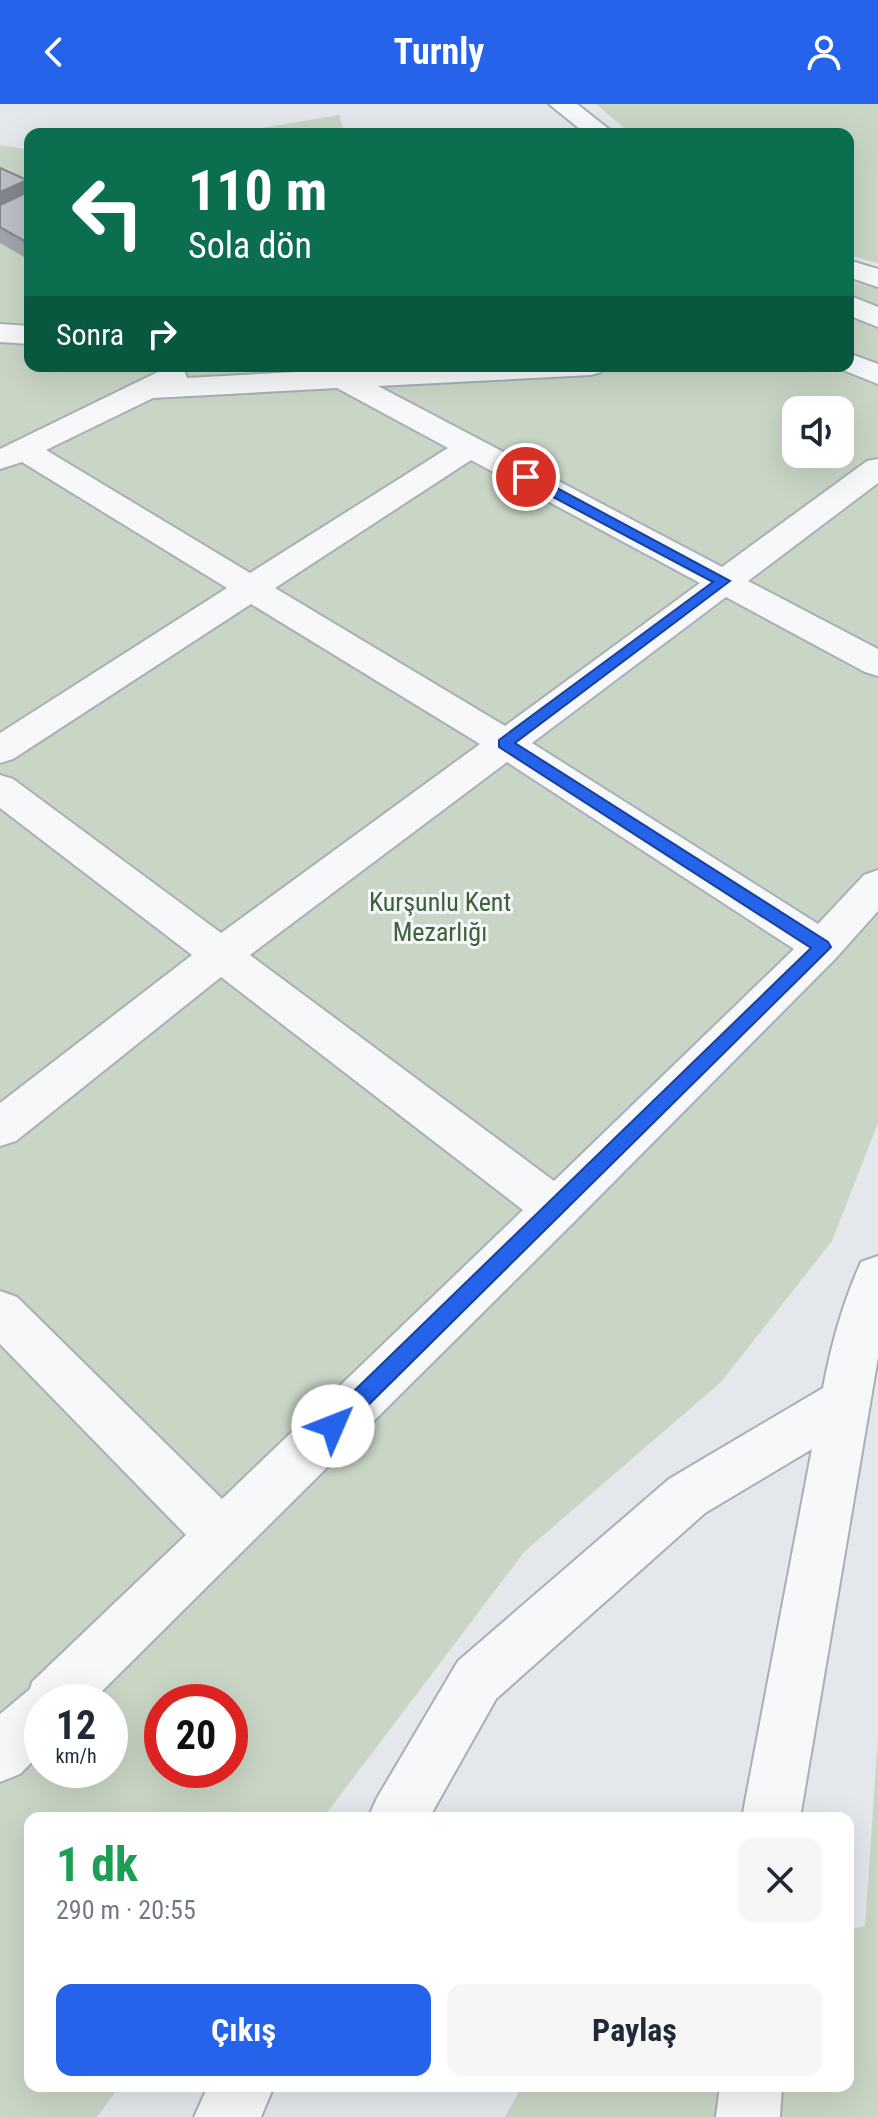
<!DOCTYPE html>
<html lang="tr">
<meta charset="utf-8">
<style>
body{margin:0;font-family:"Roboto Condensed",sans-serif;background:#f6f6f7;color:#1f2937;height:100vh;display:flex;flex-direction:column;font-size:30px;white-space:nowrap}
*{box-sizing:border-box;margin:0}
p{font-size:26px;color:#747a83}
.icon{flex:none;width:44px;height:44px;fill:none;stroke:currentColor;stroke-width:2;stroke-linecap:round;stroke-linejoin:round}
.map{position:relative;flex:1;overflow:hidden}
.panel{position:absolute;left:24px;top:1708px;width:830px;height:280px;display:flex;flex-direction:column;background:#fff;border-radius:16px;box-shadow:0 8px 32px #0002}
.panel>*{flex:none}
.banner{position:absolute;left:24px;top:24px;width:830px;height:244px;border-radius:16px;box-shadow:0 8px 32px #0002;background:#0b6e4f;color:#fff;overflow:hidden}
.controls{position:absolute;left:782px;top:292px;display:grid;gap:16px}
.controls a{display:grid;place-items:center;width:72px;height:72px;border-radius:16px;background:#fff;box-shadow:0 8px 32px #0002;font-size:40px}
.speed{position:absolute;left:24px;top:1580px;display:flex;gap:16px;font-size:40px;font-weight:700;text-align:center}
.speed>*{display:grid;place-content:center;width:104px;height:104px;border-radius:50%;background:#fff;box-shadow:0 8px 32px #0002;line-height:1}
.speed small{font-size:20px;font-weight:400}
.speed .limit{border:12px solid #d22;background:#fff;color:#111}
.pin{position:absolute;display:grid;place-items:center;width:68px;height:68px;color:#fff;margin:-34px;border:4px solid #fff;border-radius:50%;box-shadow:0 2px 8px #0007}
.me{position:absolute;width:88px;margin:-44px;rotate:46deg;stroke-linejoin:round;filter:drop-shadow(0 0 6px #0008)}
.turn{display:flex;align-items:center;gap:28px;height:168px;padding:0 32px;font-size:36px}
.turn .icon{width:104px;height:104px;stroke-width:2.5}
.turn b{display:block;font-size:56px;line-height:68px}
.then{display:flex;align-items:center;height:76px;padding:0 32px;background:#0003;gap:16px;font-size:30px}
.round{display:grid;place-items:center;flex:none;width:84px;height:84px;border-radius:16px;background:#f6f6f7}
.overview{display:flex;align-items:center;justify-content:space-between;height:136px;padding:0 32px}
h1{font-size:48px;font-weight:700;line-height:60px;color:#1e9e55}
.button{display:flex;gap:16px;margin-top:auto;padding:16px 32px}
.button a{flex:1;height:92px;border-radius:16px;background:#2563eb;color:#fff;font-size:32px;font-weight:700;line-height:92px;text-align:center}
.button a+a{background:#f6f6f7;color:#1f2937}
header{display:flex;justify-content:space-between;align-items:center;height:104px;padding:0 32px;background:#2563eb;color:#fff;font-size:36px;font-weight:700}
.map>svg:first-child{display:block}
.green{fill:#c9d6c5;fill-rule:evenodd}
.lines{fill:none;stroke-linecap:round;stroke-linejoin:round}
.minor-casing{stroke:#a9aeb7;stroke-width:4}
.minor{fill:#f7f8fa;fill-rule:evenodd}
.wall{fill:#a1a5ae}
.shaded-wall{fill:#83868d}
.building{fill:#bbc0ca;stroke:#83868d;stroke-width:2}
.route{fill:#2563eb;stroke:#184099;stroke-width:2}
.labels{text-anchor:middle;stroke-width:6;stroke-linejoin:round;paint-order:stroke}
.park-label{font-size:26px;fill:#3f6138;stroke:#f4f6f9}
</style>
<header><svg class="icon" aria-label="back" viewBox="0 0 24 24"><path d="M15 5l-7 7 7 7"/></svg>Turnly<svg class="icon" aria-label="person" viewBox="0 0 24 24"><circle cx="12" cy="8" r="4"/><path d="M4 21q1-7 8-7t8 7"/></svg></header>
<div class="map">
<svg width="878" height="2013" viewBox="0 0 878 2013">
<rect width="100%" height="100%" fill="#e4e7ec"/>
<path class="green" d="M596,0h282v159l-30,-8v-121h-217z
M339,11l6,19h-119z
M0,41l30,5v216h818v-85l30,8v834l-46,118 -111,141 -197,170 -201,266h-293v268h90l-23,31h-97zM796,306h44v44h-44zM42,1598h68v68h-68zM162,1598h68v68h-68z
M878,1633v380h-373l17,-31h326v-156l17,-4z"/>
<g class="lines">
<defs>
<path id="minor" d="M549,0h28l38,30h-29z
M848,156l30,9v18l-30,-10z
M848,191l30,12v20l-30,-12z
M0,220l30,2v18l-30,-2z
M848,249l30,11v20l-40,-16 -2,-2h12z
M311,262h34l4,4 69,-4h188l-5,6 -10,3 -213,11 344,181 145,-106 11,-2v24l-130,98 130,68v27l-13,-4 -139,-75 -194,146 286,181 46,-49 14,-5v41l-42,47 -263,265 -482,479h-49v50l-22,22 -20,8v-68l30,-25 2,-7 154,-147 -186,-191v-53l17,6 205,202 301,-289 -302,-233 -205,164 -16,5v-43l192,-148 -192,-147v-33l13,4 208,154 259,-189 -229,-140 -238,155 -13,4v-30l227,-145 -205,-126 -22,7v-20l162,-79 11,-3 11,3 3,8 128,-7zM337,284l111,60 -198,125 -204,-123 107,-52zM471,356l229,123 -195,143 -230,-138zM507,658l287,187 -240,232 -304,-226z
M878,1152v101l-78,461h-58l70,-369 -107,64 -209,186 -67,119h-61l9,-20 81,-137 211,-182 154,-91c8,-43 20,-86 38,-126z
M208,1982h66l-13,31h-67z
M720,1982h62l-2,31h-64z"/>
</defs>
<use href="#minor" class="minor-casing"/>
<use href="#minor" class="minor"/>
</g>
<path class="wall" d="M0,64l27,12 -1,78 -26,-15z"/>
<path class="shaded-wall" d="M27,76l3,15 -30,16v-19z
M30,132v20l-4,2 -3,-18z"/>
<path class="building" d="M0,64l27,12 -27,12z
M30,87v45l-7,4 -23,-13v-22z"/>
<path class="route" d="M521,370h10l199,107 -215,162 313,199 3,5 -491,486 -7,2 -8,-2 -3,-7 3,-7 486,-471 -312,-201v-7l214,-158 -192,-102z"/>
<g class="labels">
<g class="park-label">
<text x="440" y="807">Kurşunlu Kent<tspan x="440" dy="30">Mezarlığı</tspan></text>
</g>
</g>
</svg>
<div class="controls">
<a><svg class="icon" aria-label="sound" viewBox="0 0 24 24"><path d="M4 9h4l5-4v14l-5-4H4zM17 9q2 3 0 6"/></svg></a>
</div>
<div class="speed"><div>12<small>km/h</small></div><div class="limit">20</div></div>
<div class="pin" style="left:526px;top:373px;background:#d93025"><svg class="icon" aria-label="arrive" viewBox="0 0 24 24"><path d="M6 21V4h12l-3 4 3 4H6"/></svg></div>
<svg class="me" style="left:333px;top:1322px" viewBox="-20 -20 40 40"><circle r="19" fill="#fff"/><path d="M0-13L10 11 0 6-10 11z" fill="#2563eb"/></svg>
<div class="banner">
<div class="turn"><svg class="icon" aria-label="left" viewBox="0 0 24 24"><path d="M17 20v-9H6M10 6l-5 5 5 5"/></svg><div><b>110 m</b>Sola dön</div></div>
<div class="then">Sonra<svg class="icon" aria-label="right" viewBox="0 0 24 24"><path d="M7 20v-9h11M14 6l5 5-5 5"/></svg></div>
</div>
<section class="panel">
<div class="overview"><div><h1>1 dk</h1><p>290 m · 20:55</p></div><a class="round"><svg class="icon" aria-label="close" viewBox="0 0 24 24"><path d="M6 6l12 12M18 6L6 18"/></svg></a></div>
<div class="button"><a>Çıkış</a><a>Paylaş</a></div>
</section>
</div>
